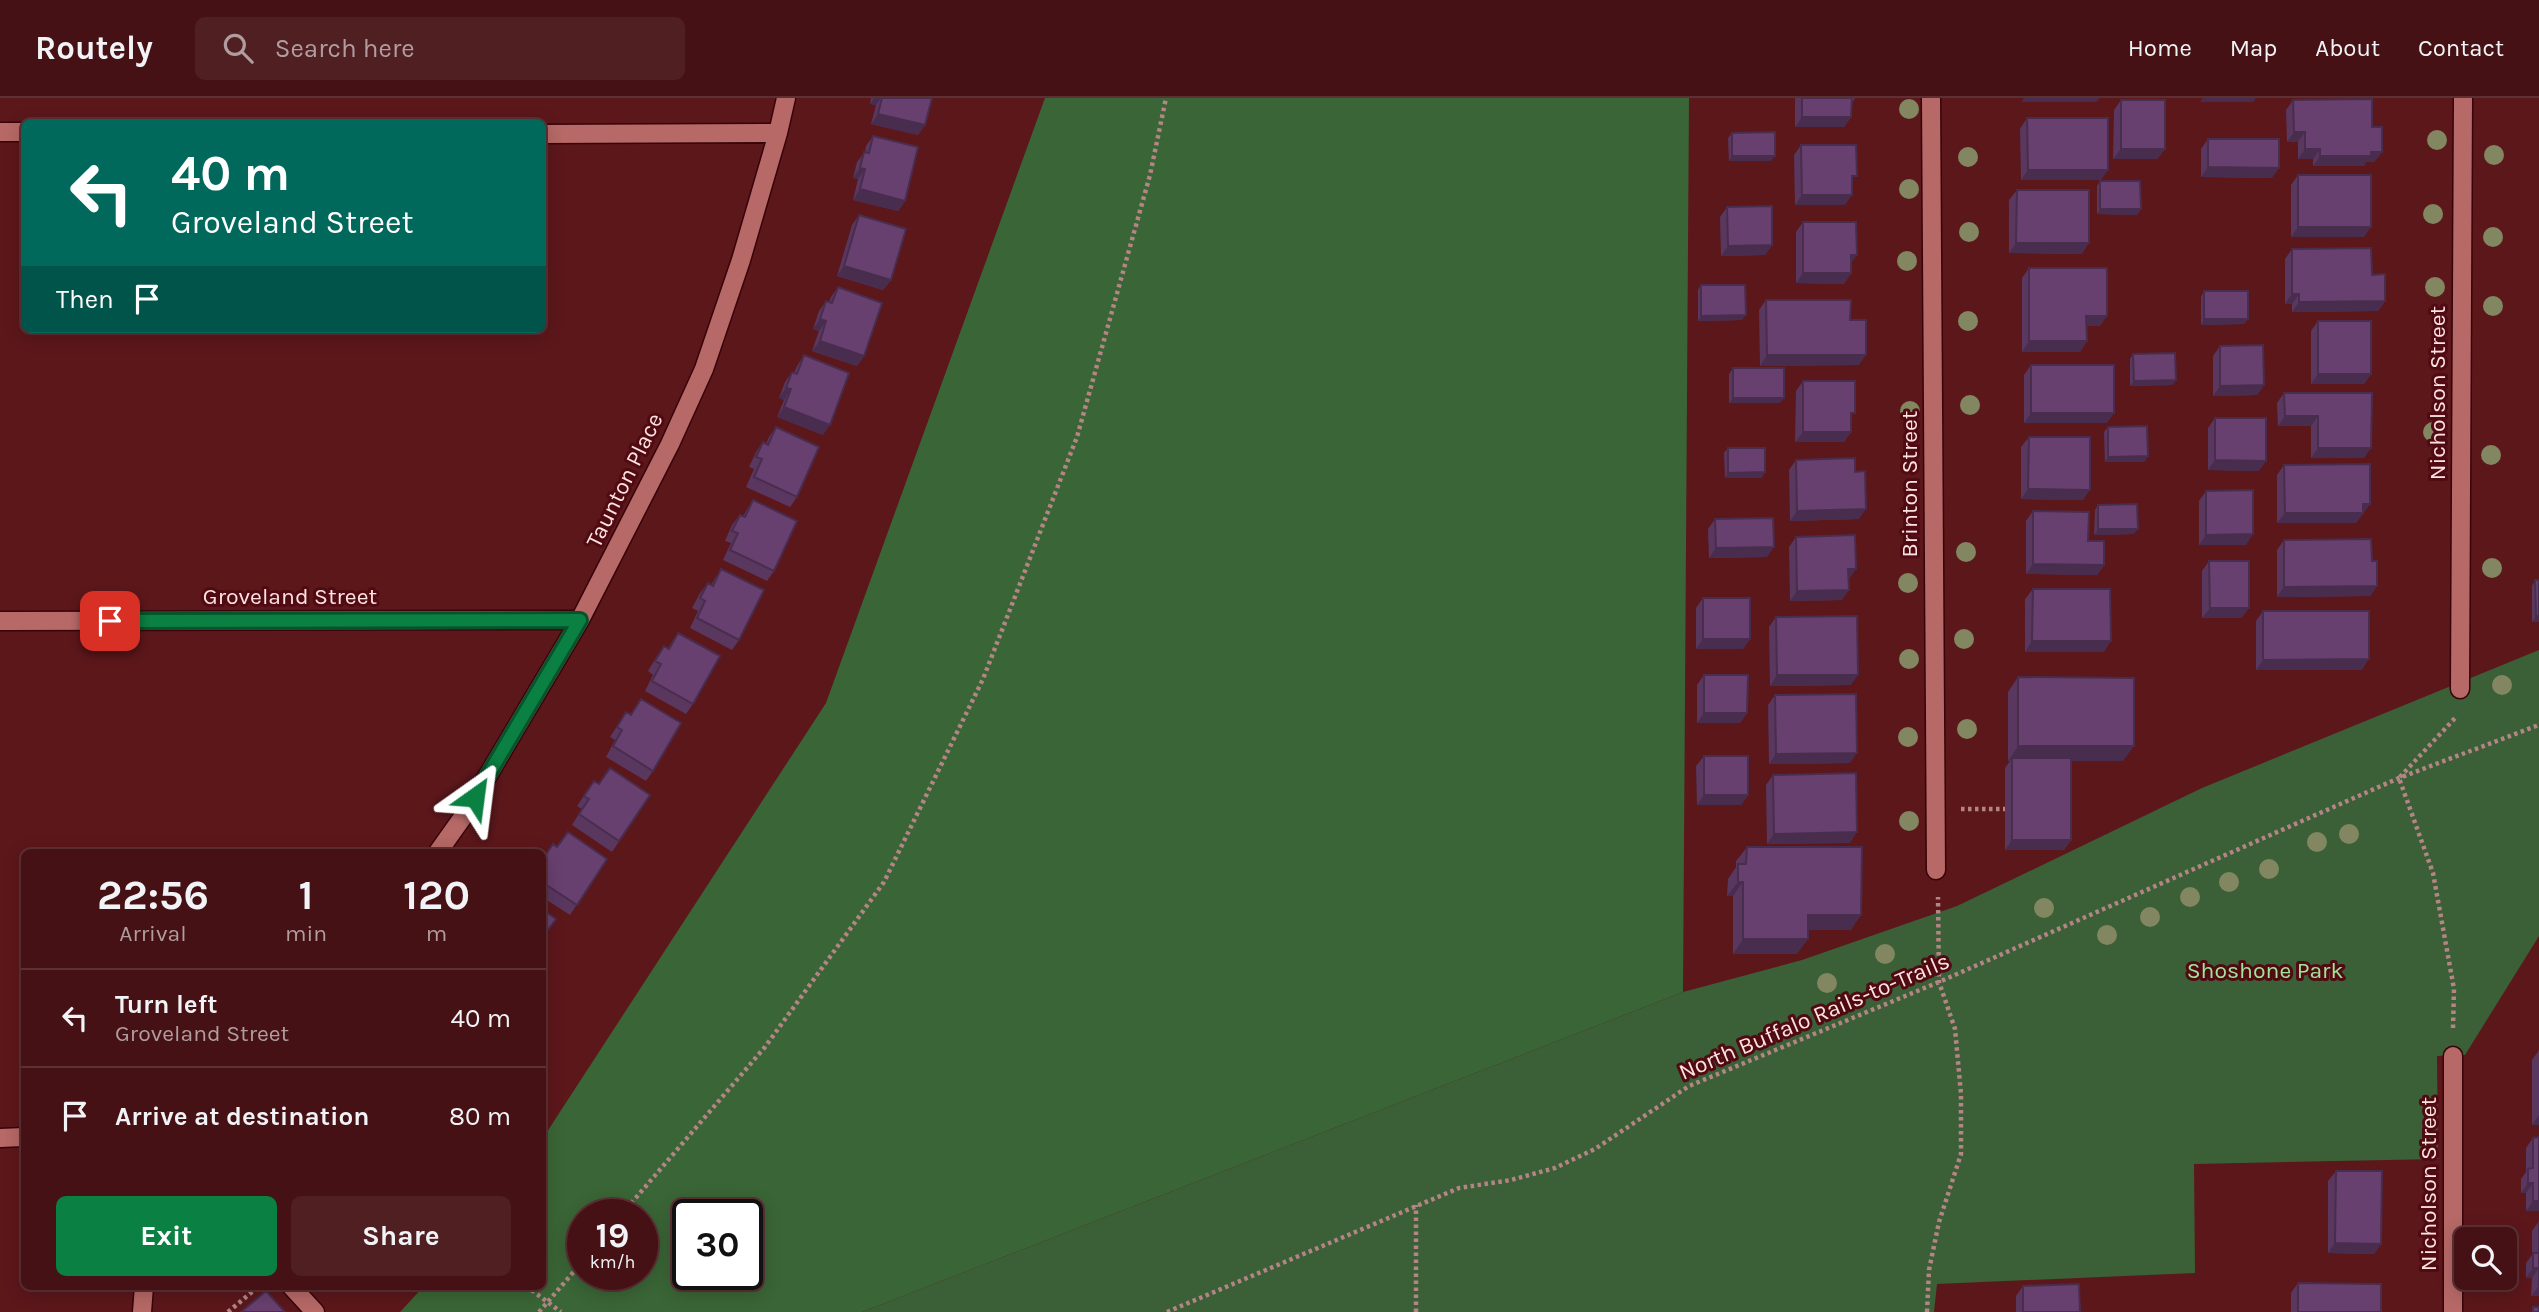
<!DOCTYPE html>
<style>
body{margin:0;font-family:Karla,sans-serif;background:#4f1f22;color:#f1f3f6;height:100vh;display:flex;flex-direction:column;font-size:26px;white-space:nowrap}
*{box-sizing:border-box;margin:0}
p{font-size:23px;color:#b09da0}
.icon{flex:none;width:38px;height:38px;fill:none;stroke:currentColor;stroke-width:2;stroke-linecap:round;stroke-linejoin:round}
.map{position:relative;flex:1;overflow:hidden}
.drawer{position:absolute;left:21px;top:751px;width:525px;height:441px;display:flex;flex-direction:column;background:#451114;border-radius:10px;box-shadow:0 4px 18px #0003,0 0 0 2px #5d3134}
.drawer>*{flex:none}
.guide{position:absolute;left:21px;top:21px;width:525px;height:214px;border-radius:10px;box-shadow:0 4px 18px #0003,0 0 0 2px #5d3134;background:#00695c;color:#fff;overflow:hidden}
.tools{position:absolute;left:2454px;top:1129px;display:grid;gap:14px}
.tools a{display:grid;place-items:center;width:63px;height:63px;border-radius:10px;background:#451114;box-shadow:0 4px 18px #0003,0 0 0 2px #5d3134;font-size:35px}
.speed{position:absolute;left:567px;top:1101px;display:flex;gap:14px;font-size:35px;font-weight:700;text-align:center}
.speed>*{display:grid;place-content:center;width:91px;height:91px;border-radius:50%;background:#451114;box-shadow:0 4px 18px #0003,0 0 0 2px #5d3134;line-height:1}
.speed small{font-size:18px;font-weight:400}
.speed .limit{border:4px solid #111;border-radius:10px;background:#fff;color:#111}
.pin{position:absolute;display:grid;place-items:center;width:60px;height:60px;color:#fff;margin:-30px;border-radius:14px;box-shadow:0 4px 10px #0006}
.me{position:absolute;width:77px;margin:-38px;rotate:31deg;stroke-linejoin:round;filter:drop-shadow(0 0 5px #0008)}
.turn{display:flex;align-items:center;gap:24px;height:147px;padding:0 35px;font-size:32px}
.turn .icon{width:91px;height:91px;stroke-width:2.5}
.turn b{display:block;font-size:49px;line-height:60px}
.then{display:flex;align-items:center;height:66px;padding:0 35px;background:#0003;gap:14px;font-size:26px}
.eta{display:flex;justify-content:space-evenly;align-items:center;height:119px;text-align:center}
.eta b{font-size:42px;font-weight:700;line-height:49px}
.primary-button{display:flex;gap:14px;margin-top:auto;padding:14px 35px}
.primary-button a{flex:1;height:80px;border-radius:10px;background:#0b8043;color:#fff;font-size:28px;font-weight:700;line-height:80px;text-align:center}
.primary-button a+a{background:#4f1f22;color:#f1f3f6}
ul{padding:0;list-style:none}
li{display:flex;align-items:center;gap:21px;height:98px;padding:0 35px;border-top:2px solid #5d3134}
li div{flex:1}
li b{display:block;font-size:26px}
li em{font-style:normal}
header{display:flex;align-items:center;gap:42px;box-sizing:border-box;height:98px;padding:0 35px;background:#451114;border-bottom:2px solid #5d3134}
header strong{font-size:33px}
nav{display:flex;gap:38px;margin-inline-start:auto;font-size:24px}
.search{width:490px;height:63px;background:#4f1f22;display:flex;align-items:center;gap:18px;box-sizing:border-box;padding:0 24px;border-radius:10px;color:#b09da0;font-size:26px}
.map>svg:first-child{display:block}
.green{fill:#3b5f36}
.forest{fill:#3a6536;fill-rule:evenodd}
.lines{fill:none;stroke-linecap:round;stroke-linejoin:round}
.lane-casing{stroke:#380409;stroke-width:21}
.street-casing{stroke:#380409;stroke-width:21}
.path{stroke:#b38585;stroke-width:4.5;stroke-dasharray:3.5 3.5;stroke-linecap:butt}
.lane{stroke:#b66967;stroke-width:18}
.street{stroke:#b66967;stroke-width:18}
.tree{fill:#828761}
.wall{fill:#59375f}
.shaded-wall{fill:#492d4e}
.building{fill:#68406f;stroke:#492d4e;stroke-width:2}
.route-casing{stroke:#07532c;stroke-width:18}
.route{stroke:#0b8043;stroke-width:12}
.labels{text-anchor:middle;stroke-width:6;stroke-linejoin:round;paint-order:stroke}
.street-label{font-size:23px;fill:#fde2e0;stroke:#500a11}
.park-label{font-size:23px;fill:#a2e39a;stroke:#500a11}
</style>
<header>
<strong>Routely</strong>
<div class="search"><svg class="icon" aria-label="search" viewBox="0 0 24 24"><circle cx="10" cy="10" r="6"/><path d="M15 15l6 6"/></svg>Search here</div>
<nav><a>Home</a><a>Map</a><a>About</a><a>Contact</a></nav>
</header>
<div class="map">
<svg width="2539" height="1214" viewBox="0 0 2539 1214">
<rect width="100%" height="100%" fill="#5c171b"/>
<path class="green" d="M2539,552v286l-74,119 -28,1 1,103 -244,5 1,109 -258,11 -3,28h-1072l821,-320 119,-32 155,-54 245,-118z"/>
<path class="forest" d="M1045,0h644l-6,894 -821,320h-462l24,-26h118l1,-148 283,-435zM583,1116h59v60h-59zM688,1116h59v60h-59z"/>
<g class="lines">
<defs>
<path id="lane" d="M291,1188l24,26
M142,1214l2,-26"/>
<path id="street" d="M1931,0l5,772
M0,34h24
M542,36l236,-1
M0,523l580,-1
M2460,591l3,-591
M438,754l27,-38 115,-194 90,-176 34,-75 37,-109 37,-127 8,-35
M2453,958v256
M0,1040l24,-1"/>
</defs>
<use href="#lane" class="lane-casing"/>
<use href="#street" class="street-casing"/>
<path class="path" d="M1961,711h44
M2453,930l1,-39 -21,-116 -34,-95 57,-61
M622,1116l143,-167 119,-165 99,-203 94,-242 73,-262 16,-77
M526,1188l35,26
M228,1214l31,-26
M539,1214l44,-51
M1167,1214l292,-124 52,-8 44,-12 40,-19 94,-63 250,-104 460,-204 140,-53
M1416,1214v-107
M1927,1214l2,-42 10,-48 22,-68v-60l-6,-65 -16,-47 -1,-85"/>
<use href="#lane" class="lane"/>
<use href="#street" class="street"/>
</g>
<g class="tree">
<circle cx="1909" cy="11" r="10"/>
<circle cx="2437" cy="42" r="10"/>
<circle cx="2494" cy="57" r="10"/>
<circle cx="1968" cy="59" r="10"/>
<circle cx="1909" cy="91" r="10"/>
<circle cx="2433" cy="116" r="10"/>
<circle cx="1969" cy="134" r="10"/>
<circle cx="2493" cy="139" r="10"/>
<circle cx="1907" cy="163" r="10"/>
<circle cx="2435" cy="189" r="10"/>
<circle cx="2493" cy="208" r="10"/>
<circle cx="1968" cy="223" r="10"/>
<circle cx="1970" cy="307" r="10"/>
<circle cx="1910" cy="313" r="10"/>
<circle cx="2433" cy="334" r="10"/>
<circle cx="2491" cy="357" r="10"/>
<circle cx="1966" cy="454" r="10"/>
<circle cx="2492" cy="470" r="10"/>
<circle cx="1908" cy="485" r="10"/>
<circle cx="1964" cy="541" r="10"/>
<circle cx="1909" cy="561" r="10"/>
<circle cx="2502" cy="587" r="10"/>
<circle cx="1967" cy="631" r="10"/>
<circle cx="1908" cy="639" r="10"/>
<circle cx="1909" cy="723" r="10"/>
<circle cx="2349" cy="736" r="10"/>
<circle cx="2317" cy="744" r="10"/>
<circle cx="2269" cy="771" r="10"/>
<circle cx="2229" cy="784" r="10"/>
<circle cx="2190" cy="799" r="10"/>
<circle cx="2044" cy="810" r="10"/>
<circle cx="2150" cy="819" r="10"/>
<circle cx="2107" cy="837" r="10"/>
<circle cx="1885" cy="856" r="10"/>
<circle cx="1827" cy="885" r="10"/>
</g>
<path class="wall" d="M871,0h61l-7,27 -7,10 -47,-11 5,-19 -6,-1z
M1795,0h60l-3,5 -1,14 -7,10h-49z
M2121,2l44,49 -8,10h-44l1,-49z
M2293,2l79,27 10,25 -8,10h-8l-2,4h-51v-7h-15v-17h-11l-1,-32z
M2027,20l74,62h-80l-1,-51z
M1732,35l39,28h-42l-1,-23z
M873,38l32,65 -7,10 -45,-11 5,-21 -5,-1 4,-16 8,-10 1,-6z
M2208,41l64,39 -71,-1v-28z
M1801,47l51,38 -7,22h-50l-1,-50z
M2298,77l66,62h-73v-52z
M2100,83l41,28 -4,6 -40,-1v-28z
M2017,92l65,64 -73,-1v-53z
M1727,109l45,38 -7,10 -44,1 -1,-39z
M859,117l32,65 -8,10 -46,-14 15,-51z
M1803,124l48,41v10l-7,11 -48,-1v-51z
M2292,151l80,26 13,26 -7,10 -86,1v-8h-7v-45z
M2029,170l71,58h-13v15l-7,11h-58v-74z
M1701,187l41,35 -44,1v-31z
M838,189l26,69 -7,10 -45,-15 7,-20 -6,-2 6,-18 7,-10 3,1 2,-5z
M2204,193l44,28 -4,5 -43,1v-28z
M1766,202l84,20 9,45 -99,1 -1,-56z
M2318,223l53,53 -7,10h-53v-53z
M2220,248l44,39 -7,10 -44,1v-40z
M2133,256l43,26 -4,5 -42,1v-27z
M804,257l19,80 -46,-18 7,-17 -5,-2 6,-16 7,-10 2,1 3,-7z
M2031,267l76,58h-83v-48z
M1733,270l47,35h-51v-29z
M1803,283l48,39v12l-7,10h-49l1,-51z
M2284,295h88l-8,65h-53v-32h-33l-1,-23z
M2215,320l44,53 -51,-1v-42z
M776,329l21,70 -7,10 -44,-20 8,-18 -5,-2 7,-15 7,-10 3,2 3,-7z
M2108,329l40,29 -4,6h-39l-1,-30z
M2029,339l54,63 -62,-1v-52z
M1728,350l34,30h-37l-1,-25z
M1796,362l59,12 4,47 -69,2 -1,-51z
M2284,367l86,39 -14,19h-79v-48z
M2206,393l40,54h-47v-44z
M753,402l21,71 -7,10 -44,-21 8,-17 -6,-2 7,-16 8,-10 3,1z
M2098,407l36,29 -40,1 1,-25z
M2033,413l55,30 16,24 -7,10 -71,-1v-53z
M1715,421l52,38 -58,1 -1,-29z
M1796,439l53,42 -7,21 -52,1 -1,-54z
M2284,442l88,21 5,25 -7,10 -93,1v-47z
M2209,463l40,47 -8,10h-39v-47z
M721,471l18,71 -7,10 -42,-22 8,-17 -6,-3 8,-15 8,-10 3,2z
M2535,482h4v42h-7v-36z
M2033,491l71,63h-79v-53z
M1703,500l47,41 -7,10h-47v-41z
M2263,513l99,59h-106v-49z
M1776,519l75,68 -81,1 -1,-59z
M678,535l15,71 -7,10 -41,-23 8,-16 -5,-4 9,-15 7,-10 4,2z
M1704,577l43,38 -7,10h-43v-38z
M2018,579l105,84h-52v79l-7,10h-59v-82l5,-7h-2v-69z
M1775,597l75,68 -81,1 -1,-59z
M641,601l12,72 -7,10 -40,-24 9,-17 -5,-3 16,-25 5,2z
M1704,658l44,39 -7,10h-44l-1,-39z
M1773,677l77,68 -83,1 -1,-59z
M594,683l5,3 51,11 -38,57 -40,-27 10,-16 -5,-3z
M557,749l50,12 -37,56 -28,-18v-38z
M1747,749l104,83h-43l-11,24h-64v-58h-6l1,-17 8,-12v-6z
M2539,952v75h-7v-65z
M2539,1039v74h-13v-18h-5v-14l5,-7v-24l7,-10z
M2336,1073l45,73 -7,10 -46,-1v-72z
M2539,1123v75h-8l1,-18h-6v-15l6,-8v-24z
M2298,1185l83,29h-90v-19z
M2023,1188l57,26h-64v-16z"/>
<path class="shaded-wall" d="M874,0h7l-5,7 -6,-1z
M2024,0h76l-4,4h-75z
M2203,0h53l-3,4h-53z
M878,16l47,11 -7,10 -47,-11z
M1802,19h49l-7,10h-49z
M2294,34h11l-7,10h-11z
M2121,51h44l-8,10h-44z
M2305,51h15l-7,10h-15z
M2371,54h11l-8,10h-8l-2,4h-51l7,-10z
M1732,58h43l-4,5h-42z
M2208,69l71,1 -7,10 -71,-1z
M860,70l5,1 -7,10 -5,-1z
M2028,72h80l-7,10h-80z
M860,91l45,12 -7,10 -45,-11z
M1802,97h50l-7,10h-50z
M2100,111h41l-4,6 -40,-1z
M2298,129h73l-7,10h-73z
M2016,145h73l-7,11 -73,-1z
M1772,147l-7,10 -44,1 7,-10z
M1851,157h6l-7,10z
M844,168l47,14 -8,10 -46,-14z
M1803,175h48l-7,11 -48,-1z
M2292,196h7l-7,10h-7z
M2385,203l-7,10 -86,1 7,-10z
M1746,217l-4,5 -44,1 3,-5z
M2086,218h21l-7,10h-21z
M820,221l6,2 -7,10 -6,-2z
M2204,221h44l-4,5 -43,1z
M820,243l44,15 -7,10 -45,-15z
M2029,243h58l-7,11h-58z
M1767,257h99l-7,10 -99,1z
M2318,276h53l-7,10h-53z
M2176,282l-4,5 -42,1 4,-5z
M2264,287l-7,10 -44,1 7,-10z
M786,290l5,1 -7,11 -5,-2z
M1733,300h51l-4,5h-51z
M784,309l46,18 -7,10 -46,-18z
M2031,315h83l-7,10h-83z
M2285,318h33l-7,10h-33z
M1803,334h48l-7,10h-49z
M2318,350h53l-7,10h-53z
M2148,358l-4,6h-39l3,-5z
M2215,362l51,1 -7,10 -51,-1z
M1765,374l-3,6h-37l3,-5z
M2028,391l62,1 -7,10 -62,-1z
M2363,406h7l-14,19h-79l8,-10z
M1866,411l-7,10 -69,2 7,-10z
M2098,431h40l-4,5 -40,1z
M2253,436l-7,11h-47l7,-10z
M1774,449l-7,10 -58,1 7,-10z
M2033,466l71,1 -7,10 -71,-1z
M1848,471h8l-7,10z
M2377,488l-7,10 -93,1 7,-10z
M1849,492l-7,10 -52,1 7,-10z
M2210,510h39l-8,10h-39z
M2536,518h3v6h-7z
M1703,541h47l-7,10h-47z
M2032,543h79l-7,11h-79z
M2369,561l-7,11h-106l7,-10z
M1777,577h81l-7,10 -81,1z
M1704,615h43l-7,10h-43z
M2018,648h116l-11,15h-111v-3l-2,3h-2z
M1857,655l-7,10 -81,1 7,-10z
M1704,697h44l-7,10h-44z
M1857,734l-7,11 -83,1 7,-10z
M2012,742h59l-7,10h-59z
M1738,784h5l-10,14h-6z
M1808,817h53l-10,15h-53z
M1743,841h65l-11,15h-64z
M2539,1017v10h-7z
M2528,1085h5l-7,10h-5z
M2533,1103h6v10h-13z
M2335,1145l46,1 -7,10 -46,-1z
M2533,1170h6l-7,10h-6z
M2539,1188v10h-8z"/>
<path class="building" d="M882,0h50l-7,27 -47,-11z
M1802,0h50l-1,19h-49z
M2372,1v28h10v25h-11v4h-51v-7h-15v-17h-11l-1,-32z
M2121,2h44v49h-44z
M2027,20h81v52h-80z
M1775,34v24h-43v-23z
M873,38l45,11 -13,54 -45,-12 5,-20 -5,-1 4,-16 5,1z
M2208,41h71v29l-71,-1z
M1801,47h55l1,31h-5v19h-50z
M2298,77h73v52h-73z
M2100,83h40l1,28h-41z
M2017,92h72v53h-73z
M1772,108v39l-44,1 -1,-39z
M859,117l47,14 -15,51 -47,-14z
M1803,124h53l1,33h-6v18h-48z
M2371,150l1,27 13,-1v27l-86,1v-8h-7v-45z
M2029,170h78v48h-21l1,25h-58z
M1701,187h44l1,30 -45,1z
M838,189l44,16 -18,53 -44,-15 6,-20 -6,-2 6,-18 6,2z
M2204,193h44v28h-44z
M1766,202h85l-1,20h16v35h-99z
M2318,223h53v53h-53z
M2263,247l1,40 -44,1v-40z
M2175,255l1,27 -42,1 -1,-27z
M804,257l45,18 -19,52 -46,-18 7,-18 -5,-1 6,-16 5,2z
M2031,267h83v48h-83z
M1733,270h51v30h-51z
M1803,283h52v32h-4v19h-48z
M2284,295h88l-1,55h-53v-32h-33z
M2215,320h51v43l-51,-1z
M2147,328l1,30 -40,1v-30z
M776,329l43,20 -22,50 -43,-20 8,-18 -6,-2 7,-15 5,3z
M2029,339h61v53l-62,-1z
M1728,350h37v24l-37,1z
M1855,360v14l10,-1 1,38 -69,2 -1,-51z
M2370,366v40h-7v9h-78l-1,-48z
M2253,392v44l-47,1v-44z
M753,402l44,21 -23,50 -44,-21 8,-17 -6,-2 8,-16 5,2z
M2137,406l1,25h-40v-24z
M2033,413l56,1 -1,29h16v24l-71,-1z
M1773,420l1,29 -58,1 -1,-29z
M1855,437l1,34h-8l1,21 -52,1 -1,-54z
M2371,441l1,22h5v25l-93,1v-47z
M2209,463h40v47h-39z
M721,471l43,21 -25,50 -42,-22 8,-17 -5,-3 8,-15 5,3z
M2535,482h4v36h-3z
M2033,491h77l1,52h-79z
M1703,500h47v41h-47z
M2263,513h106v48l-106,1z
M1857,518l1,59h-81l-1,-58z
M678,535l42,23 -27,48 -41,-23 9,-17 -6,-3 9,-15 5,3z
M1704,577h44l-1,38h-43z
M2018,579l116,1v68h-116z
M1856,596l1,59 -81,1 -1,-59z
M641,601l40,24 -28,48 -40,-25 9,-16 -5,-3 9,-15 5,3z
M1704,658h44v39h-44z
M2012,660h59v82h-59z
M610,670l40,27 -31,46 -40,-27 10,-15 -5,-3 10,-15 5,3z
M1856,675l1,59 -83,2 -1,-59z
M568,734l39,27 -30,46 -35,-23v-13l5,-7 -4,-3 10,-15 4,3z
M1747,749h115l-1,68h-53v24h-65v-57h-5v-18h8z
M542,811l14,10 -14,19z
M2539,1039v64h-6v-18h-5v-14l5,-1v-30z
M2336,1073h46l-1,73 -46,-1z
M2539,1123v65v-18h-6v-15h6z
M2298,1185l83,1v28h-83z
M2079,1186l1,28h-57v-26z
M266,1193l19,21h-44z
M2533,1209h6v5h-6z"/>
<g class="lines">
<defs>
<path id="route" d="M110,523l470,-1 -105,177"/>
</defs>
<use href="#route" class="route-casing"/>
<use href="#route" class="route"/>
</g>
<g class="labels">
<g class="street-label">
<text transform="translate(2437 295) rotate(-90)" y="8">Nicholson Street</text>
<text transform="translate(624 382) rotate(-64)" y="8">Taunton Place</text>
<text transform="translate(1909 386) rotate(-90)" y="8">Brinton Street</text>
<text x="290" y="506">Groveland Street</text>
<text transform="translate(1814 918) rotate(-23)" y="8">North Buffalo Rails-to-Trails</text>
<text transform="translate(2428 1086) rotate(-90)" y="8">Nicholson Street</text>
</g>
<g class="park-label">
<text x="2265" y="880">Shoshone Park</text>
</g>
</g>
</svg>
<div class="tools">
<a><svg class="icon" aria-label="search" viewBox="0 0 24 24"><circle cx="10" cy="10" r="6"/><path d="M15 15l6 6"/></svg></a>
</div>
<div class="speed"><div>19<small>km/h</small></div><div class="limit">30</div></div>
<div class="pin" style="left:110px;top:523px;background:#d93025"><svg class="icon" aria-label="arrive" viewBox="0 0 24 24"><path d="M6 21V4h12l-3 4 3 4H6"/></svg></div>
<svg class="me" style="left:475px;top:699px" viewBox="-20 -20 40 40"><path d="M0-17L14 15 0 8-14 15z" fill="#0b8043" stroke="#fff" stroke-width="4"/></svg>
<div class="guide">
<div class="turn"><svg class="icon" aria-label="left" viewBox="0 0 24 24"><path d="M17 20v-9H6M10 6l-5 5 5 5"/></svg><div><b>40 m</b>Groveland Street</div></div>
<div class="then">Then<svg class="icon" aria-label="arrive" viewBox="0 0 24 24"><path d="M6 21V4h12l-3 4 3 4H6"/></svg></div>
</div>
<section class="drawer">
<div class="eta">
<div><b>22:56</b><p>Arrival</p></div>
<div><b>1</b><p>min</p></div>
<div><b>120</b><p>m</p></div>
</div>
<ul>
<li><svg class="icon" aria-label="left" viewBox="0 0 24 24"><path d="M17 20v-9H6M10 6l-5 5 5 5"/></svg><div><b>Turn left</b><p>Groveland Street</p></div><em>40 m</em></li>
<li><svg class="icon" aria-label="arrive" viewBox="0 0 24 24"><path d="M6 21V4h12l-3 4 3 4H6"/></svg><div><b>Arrive at destination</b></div><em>80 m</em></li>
</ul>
<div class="primary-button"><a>Exit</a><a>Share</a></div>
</section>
</div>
